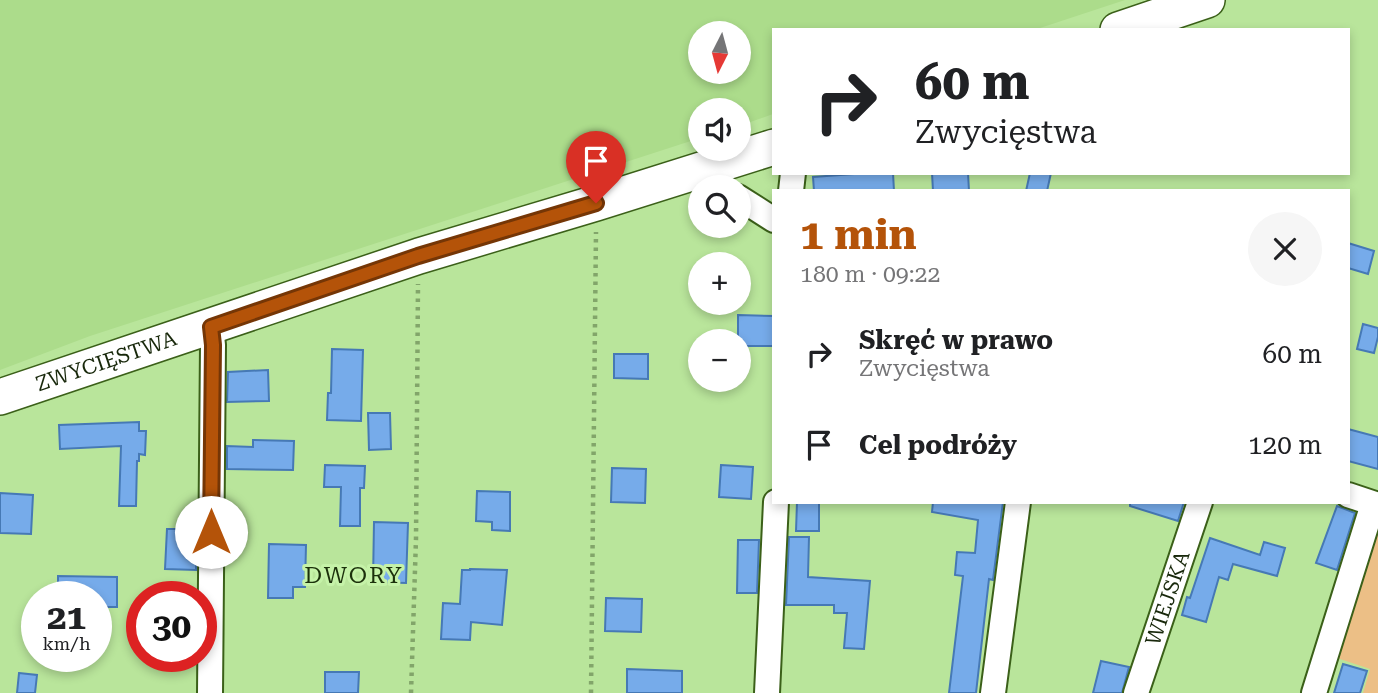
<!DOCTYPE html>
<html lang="pl">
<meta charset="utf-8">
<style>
body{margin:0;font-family:"Roboto Serif",serif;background:#f6f6f6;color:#202124;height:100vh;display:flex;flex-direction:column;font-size:26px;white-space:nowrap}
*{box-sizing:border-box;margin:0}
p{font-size:23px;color:#757577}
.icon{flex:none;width:38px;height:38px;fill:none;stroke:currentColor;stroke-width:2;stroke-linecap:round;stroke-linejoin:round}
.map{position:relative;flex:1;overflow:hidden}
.details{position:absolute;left:772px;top:189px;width:578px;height:315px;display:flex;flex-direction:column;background:#fff;border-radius:0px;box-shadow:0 4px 10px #0003}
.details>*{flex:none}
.guide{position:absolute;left:772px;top:28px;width:578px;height:147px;border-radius:0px;box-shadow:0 4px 10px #0003;background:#fff;color:#202124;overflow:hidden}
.needle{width:46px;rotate:186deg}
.fabs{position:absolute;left:688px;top:21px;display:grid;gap:14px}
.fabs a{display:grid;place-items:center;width:63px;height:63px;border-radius:50%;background:#fff;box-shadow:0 4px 10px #0003;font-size:35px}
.speed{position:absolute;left:21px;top:581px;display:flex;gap:14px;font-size:35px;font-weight:700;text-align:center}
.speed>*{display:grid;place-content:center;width:91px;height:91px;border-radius:50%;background:#fff;box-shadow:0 4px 10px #0003;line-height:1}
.speed small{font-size:18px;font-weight:400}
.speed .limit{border:10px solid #d22;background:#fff;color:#111}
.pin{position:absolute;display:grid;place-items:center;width:60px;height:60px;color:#fff;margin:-72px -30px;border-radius:50% 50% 50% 0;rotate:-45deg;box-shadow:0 0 7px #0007}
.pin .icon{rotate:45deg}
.me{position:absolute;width:77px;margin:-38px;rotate:0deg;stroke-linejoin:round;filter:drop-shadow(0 0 5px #0008)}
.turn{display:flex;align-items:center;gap:24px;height:147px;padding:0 28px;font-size:32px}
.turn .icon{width:91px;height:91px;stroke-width:2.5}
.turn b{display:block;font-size:49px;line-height:60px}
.round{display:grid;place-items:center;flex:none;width:74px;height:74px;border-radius:37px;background:#f6f6f6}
.overview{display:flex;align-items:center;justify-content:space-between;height:119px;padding:0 28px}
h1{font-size:42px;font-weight:700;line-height:52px;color:#b45309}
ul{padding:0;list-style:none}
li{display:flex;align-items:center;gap:21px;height:91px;padding:0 28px}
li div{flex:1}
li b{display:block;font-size:26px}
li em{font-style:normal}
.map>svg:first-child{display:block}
.built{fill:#acdc8b;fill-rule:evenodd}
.green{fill:#ecbf86}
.building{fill:#76abea;stroke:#4679b5;stroke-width:2}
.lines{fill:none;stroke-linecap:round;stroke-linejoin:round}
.street-casing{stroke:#3b6019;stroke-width:28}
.secondary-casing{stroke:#3b6019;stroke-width:38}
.path{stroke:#82a56a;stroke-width:4.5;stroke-dasharray:3.5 5;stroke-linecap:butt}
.street{stroke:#fff;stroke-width:24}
.secondary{stroke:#fff;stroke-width:35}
.route-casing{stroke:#753606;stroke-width:18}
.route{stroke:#b45309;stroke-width:12}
.labels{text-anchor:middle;stroke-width:6;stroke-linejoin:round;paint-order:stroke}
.street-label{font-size:21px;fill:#18280b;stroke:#c5f2a8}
.neighbourhood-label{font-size:23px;letter-spacing:2px;fill:#1b300b;stroke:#c5f2a8}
</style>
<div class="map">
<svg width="1378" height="693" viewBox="0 0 1378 693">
<rect width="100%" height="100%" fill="#b9e59b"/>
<path class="built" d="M0,0h1125l-91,30h-260l-1,84 -34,12 -1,-16h-38v28l-610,198 -90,34zM700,33h38v39h-38z"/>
<path class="green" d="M1378,527v166h-15l7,-24 -39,-13z"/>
<path class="building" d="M868,173h25l1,18h-80l-1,-14z
M932,173h36l1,18h-36z
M1030,173h21l-4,18h-21z
M1348,243l26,8 -6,23 -20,-6z
M738,315l36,1v30h-36z
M1363,324l15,4v9l-4,16 -17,-4z
M332,349l31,1 -2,71 -34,-1 1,-27h3z
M614,354h34v25l-34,-1z
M268,370l1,31 -42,1 1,-30z
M368,413h22l1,36 -22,1z
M139,422v9h7l-1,24 -6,-1v7h-2l-1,45h-17l2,-60 -61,3 -1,-24z
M1348,429l30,8v32l-30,-8z
M253,440l41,1 -1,29 -66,-1v-23l26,1z
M325,465l40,1 -1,22h-4v38h-20l1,-39h-17z
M721,465l32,2 -2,32 -32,-2z
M612,468l34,1 -1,34 -34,-1z
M477,491l33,1v39l-18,-1v-8l-16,-1z
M0,493l33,2 -2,39 -31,-1z
M797,502h22v29h-23z
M933,502h70l-10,78 -4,-1 -13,114h-27l14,-117 -8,-1 2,-23 18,1 3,-33 -46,-8z
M1130,502h54l-6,19 -48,-15z
M1337,506l18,7 -18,57 -21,-7z
M374,522l34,1 -2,60 -33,-1z
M167,529h22v12h7v29l-31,-1z
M789,537h20l-1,40 62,4 -6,68 -20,-1 3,-35h-13v-8h-48z
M1210,538l50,17 4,-13 21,6 -8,28 -44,-12 -5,16 -9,-3 -13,45 -24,-7 5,-18 3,1z
M738,540h21l-2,53h-20z
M269,544l37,1 -1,42h-12v11h-25z
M470,569l37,1 -5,55 -31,-3 -1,18 -29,-1 2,-36 17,1 2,-34h8z
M58,576l59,1v30h-21v-10h-38z
M606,598l36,1 -1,33 -36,-1z
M1101,661l28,6 -7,26h-29z
M1343,664l24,7 -7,22h-26z
M627,669l55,2v22h-55z
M325,672h34l-1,21h-33z
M19,673l18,2 -2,18h-18z"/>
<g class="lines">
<defs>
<g id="street">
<path d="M791,191l2,-18"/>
<path d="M738,197l36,23"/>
<path d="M1348,495l30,10"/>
<path d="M210,693l3,-348 -2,-18"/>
<path d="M767,693l9,-191"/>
<path d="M993,693l25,-191"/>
<path id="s1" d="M1136,693l64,-191"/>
<path d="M1314,693l59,-189"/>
</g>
<g id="secondary">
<path d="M1118,30l89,-30"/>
<path id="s2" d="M0,397l419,-141 177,-53 178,-56"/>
</g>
</defs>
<use href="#street" class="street-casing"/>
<use href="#secondary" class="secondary-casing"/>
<path class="path" d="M411,693l5,-154 2,-255
M591,693l5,-461"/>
<use href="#street" class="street"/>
<use href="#secondary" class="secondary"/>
</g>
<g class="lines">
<defs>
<path id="route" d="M211,532l2,-187 -2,-18 207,-71 178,-53"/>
</defs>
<use href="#route" class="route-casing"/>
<use href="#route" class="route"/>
</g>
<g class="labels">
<g class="street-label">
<text dy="7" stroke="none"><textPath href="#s2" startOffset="112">ZWYCIĘSTWA</textPath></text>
<text dy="7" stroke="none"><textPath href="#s1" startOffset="100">WIEJSKA</textPath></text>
</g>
<g class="neighbourhood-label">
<text x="354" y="583">DWORY</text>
</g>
</g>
</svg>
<div class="fabs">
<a><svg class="needle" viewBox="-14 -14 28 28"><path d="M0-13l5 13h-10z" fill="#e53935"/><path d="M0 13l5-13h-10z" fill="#757577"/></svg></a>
<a><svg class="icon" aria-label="sound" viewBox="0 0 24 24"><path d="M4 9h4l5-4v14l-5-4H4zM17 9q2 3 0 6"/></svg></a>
<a><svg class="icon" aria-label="search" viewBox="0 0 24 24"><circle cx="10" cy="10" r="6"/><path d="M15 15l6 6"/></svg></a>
<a>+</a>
<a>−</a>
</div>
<div class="speed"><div>21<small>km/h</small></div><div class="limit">30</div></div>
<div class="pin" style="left:596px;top:203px;background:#d93025"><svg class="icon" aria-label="arrive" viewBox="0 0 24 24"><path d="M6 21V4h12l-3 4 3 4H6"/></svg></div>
<svg class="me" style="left:211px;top:532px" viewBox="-20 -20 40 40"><circle r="19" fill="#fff"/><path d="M0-13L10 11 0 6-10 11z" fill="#b45309"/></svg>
<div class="guide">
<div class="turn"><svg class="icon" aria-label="right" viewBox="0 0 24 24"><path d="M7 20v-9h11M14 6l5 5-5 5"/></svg><div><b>60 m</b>Zwycięstwa</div></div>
</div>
<section class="details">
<div class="overview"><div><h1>1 min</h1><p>180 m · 09:22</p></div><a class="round"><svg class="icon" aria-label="close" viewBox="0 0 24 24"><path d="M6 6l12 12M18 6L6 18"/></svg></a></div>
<ul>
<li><svg class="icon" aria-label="right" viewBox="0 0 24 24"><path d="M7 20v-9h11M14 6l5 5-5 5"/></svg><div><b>Skręć w prawo</b><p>Zwycięstwa</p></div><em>60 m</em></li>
<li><svg class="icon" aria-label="arrive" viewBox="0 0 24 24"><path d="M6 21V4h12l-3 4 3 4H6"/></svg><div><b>Cel podróży</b></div><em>120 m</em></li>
</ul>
</section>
</div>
